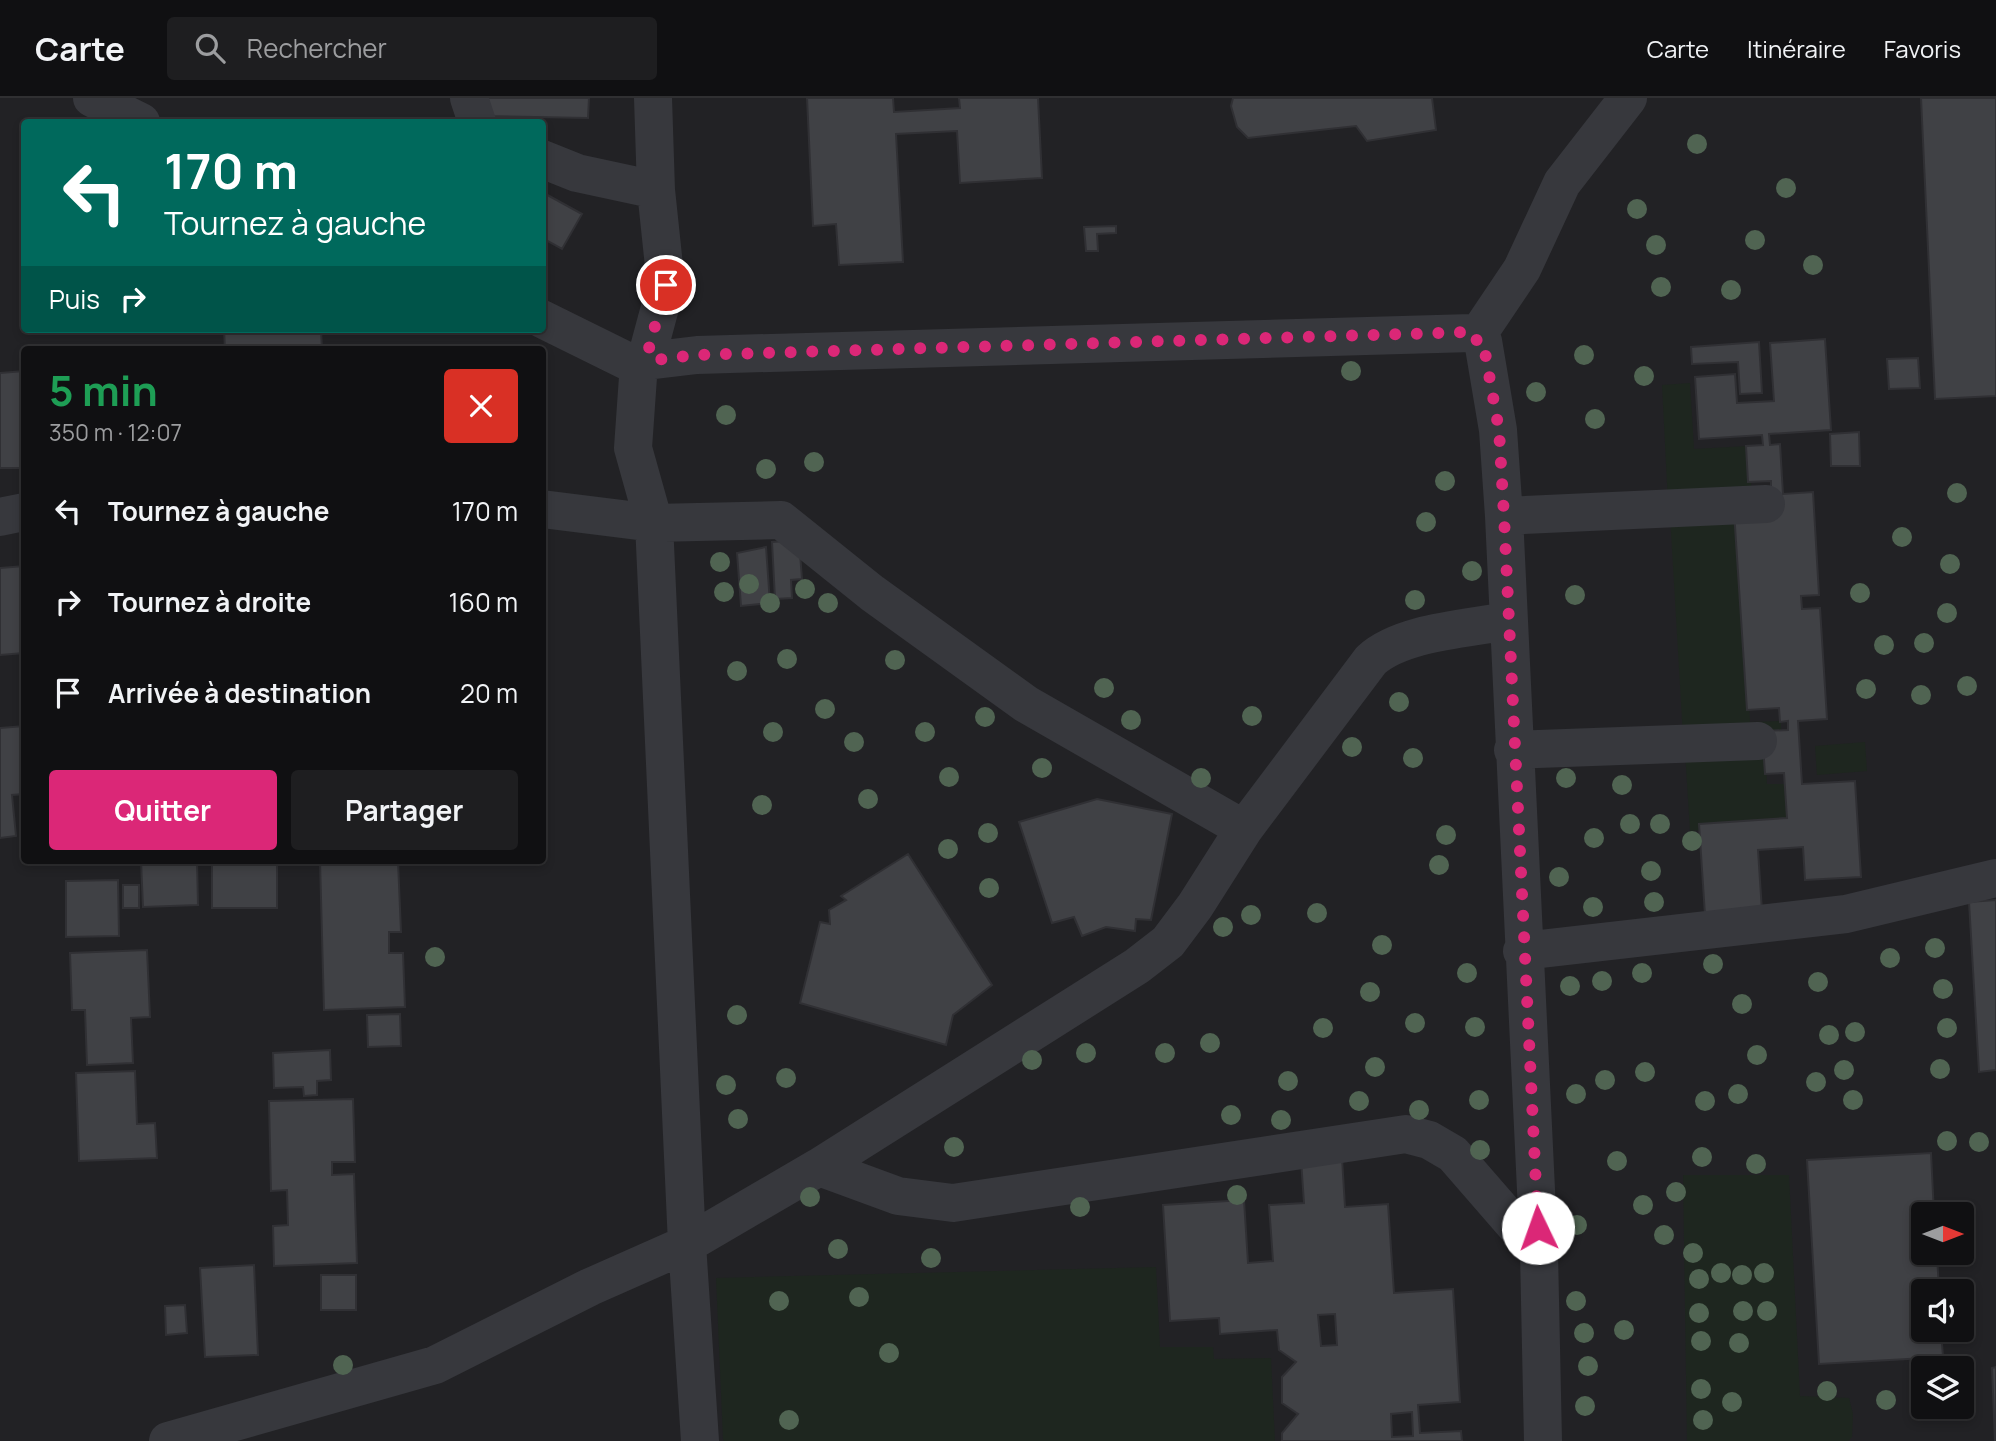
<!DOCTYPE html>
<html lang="fr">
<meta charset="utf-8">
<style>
body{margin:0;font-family:Manrope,sans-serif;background:#1e1e20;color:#f1f3f6;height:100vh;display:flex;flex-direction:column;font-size:26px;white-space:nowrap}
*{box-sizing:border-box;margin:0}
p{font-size:23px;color:#9c9d9f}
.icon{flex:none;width:38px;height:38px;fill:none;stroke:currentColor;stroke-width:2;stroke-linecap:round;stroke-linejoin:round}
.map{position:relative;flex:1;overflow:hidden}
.side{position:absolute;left:21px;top:248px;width:525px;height:518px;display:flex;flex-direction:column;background:#101012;border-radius:7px;box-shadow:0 4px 10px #0003,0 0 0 2px #303032}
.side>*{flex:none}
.banner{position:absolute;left:21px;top:21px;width:525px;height:214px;border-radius:7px;box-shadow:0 4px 10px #0003,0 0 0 2px #303032;background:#00695c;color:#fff;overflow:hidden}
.needle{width:46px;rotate:90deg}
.controls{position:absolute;left:1911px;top:1104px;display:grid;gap:14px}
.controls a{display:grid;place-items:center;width:63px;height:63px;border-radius:7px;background:#101012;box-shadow:0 4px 10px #0003,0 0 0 2px #303032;font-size:35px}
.pin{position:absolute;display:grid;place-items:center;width:60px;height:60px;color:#fff;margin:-30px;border:4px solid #fff;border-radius:50%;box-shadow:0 2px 7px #0007}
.me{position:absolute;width:77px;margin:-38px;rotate:357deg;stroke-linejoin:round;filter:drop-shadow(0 0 5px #0008)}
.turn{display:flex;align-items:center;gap:24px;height:147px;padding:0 28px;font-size:32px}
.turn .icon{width:91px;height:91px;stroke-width:2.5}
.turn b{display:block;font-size:49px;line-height:60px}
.then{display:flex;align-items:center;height:66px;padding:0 28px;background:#0003;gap:14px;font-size:26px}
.round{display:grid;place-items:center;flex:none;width:74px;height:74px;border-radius:7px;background:#1e1e20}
.headline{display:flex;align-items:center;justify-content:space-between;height:119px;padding:0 28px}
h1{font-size:42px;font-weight:700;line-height:52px;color:#1e9e55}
.primary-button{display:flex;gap:14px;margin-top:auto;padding:14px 28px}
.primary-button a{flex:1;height:80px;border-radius:7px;background:#db2777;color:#fff;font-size:28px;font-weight:700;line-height:80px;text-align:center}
.primary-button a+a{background:#1e1e20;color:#f1f3f6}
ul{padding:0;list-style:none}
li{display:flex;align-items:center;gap:21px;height:91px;padding:0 28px}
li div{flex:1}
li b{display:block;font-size:26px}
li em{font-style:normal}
header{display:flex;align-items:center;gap:42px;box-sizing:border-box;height:98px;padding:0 35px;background:#101012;border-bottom:2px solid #303032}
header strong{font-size:33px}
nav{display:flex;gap:38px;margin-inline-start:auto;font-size:24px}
.search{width:490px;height:63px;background:#1e1e20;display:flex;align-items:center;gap:18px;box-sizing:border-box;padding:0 24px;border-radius:7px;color:#9c9d9f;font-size:26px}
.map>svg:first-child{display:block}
.built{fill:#222225;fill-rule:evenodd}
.green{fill:#1e261f}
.building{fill:#404145;stroke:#303034;stroke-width:2;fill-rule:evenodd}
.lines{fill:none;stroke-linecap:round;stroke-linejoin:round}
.minor{stroke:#37383d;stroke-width:38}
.tree{fill:#506452}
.route{stroke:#db2777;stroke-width:12;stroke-dasharray:0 21.6}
</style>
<header>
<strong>Carte</strong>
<div class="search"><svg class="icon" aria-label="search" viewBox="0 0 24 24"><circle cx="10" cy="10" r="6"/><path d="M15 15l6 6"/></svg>Rechercher</div>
<nav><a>Carte</a><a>Itinéraire</a><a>Favoris</a></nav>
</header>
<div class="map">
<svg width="1996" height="1343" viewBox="0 0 1996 1343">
<rect width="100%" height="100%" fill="#161618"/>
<path class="built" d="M0,0h1996v1343h-1996zM24,24h518v207h-518zM24,252h518v511h-518zM1923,1116h39v39h-39zM1923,1194h39v38h-39zM1923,1270h39v39h-39z"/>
<path class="green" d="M1690,285l4,66 71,-4 -16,8 3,45 -84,5 -6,-118z
M1670,417l68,2 12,205 31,-1v10l-98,5z
M1865,644l2,29 -50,4 -2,-29z
M1765,648l2,38h20l2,40 -99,7 -5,-80z
M1683,1077h106l11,221 49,2 4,16 -1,23 -4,4h-161z
M1156,1169l4,80h53l1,12 57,-1 4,83h-551l-1,-2 -7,-161z"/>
<path class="building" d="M487,0h102l-1,20 -101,-2z
M807,0h86l1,14 66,-4 -1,-10h79l4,80 -82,5 -3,-52 -61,3 7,128 -64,3 -3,-41 -23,2z
M1233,0h199l4,32 -69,11 -11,-15 -108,12 -11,-11 -6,-21z
M1921,0h75v298l-61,3z
M542,94l40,22 -20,35 -20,-11z
M1116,128v7l-19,1 1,17h-12l-2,-24z
M224,231h97l1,21h-97z
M1825,241l6,91 -62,4 1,11 10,-1 3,50 30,-2 6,103 -18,1 1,13 18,-1 7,111 -29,2 4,63 53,-3 6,96 -56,3 -2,-33 -45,3 4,61 -57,4 -6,-91 88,-6 -3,-45 -19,1 -3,-43 26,-1v-9l-8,1 -1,-14 -32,2 -13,-199 37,-17v-13l-23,1 -2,-36 17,-1 -1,-10 -63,4 -4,-62 40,-3 2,29 37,-2 -4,-58z
M1759,244l3,51 -22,1 -2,-32 -46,2 -1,-17z
M1918,260l2,30 -31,1 -2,-30z
M24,273v97h-24v-95z
M1859,334l1,34h-29l-1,-32z
M799,442l3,39 -11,1 1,18 -17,1 -3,-57z
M766,449l4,56 -29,3 -4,-53z
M24,468v87l-24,2v-87z
M24,628v68l-12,1 4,41 -16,2v-110z
M1097,701l75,15 -21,106 -15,-1 -1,12 -29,-4 -24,9 -8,-19 -22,6 -33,-101z
M908,756l84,131 -39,30 -7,30 -146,-42 20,-81 10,2 -1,-14 17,-10 -5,-4z
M141,763h56l1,44 -55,2z
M212,763h65v47h-65z
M320,763h78l3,71h-12v21h14l2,54 -81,3z
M118,782l1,56 -53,1v-56z
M123,787h16v23h-16z
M1996,802v170l-17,2 -10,-170z
M147,852l3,67 -19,1 2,45 -46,2 -2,-55h-13l-2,-57z
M400,916l1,32 -33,1 -1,-32z
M330,952l1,30 -14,1v14l-13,1 -1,-9 -29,1 -1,-35z
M135,973l2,53 18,-1 2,35 -78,3 -3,-88z
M353,1001l2,63h-23v13l22,-1 3,89 -83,3 -1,-40 15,-1 -1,-35 -16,1 -2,-90z
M1931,1055l3,61h-11v39h14l2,39h-16v38h18l2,27 -124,7 -12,-204z
M1342,1060l3,49 43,-3 6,89 59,-4 7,113 -42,3 2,28 41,-2 1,10h-180v-8l16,-19 -16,-11v-26l14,-15 -17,-12 -2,-20 -57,4 -1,-16 -49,3 -7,-116 81,-5 4,63 25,-2 -4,-56 35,-2 -3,-43zM1335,1216l2,31 -16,1 -3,-31zM1412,1314l1,24 -21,1 -1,-23z
M254,1167l4,90 -53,2 -5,-89z
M321,1177h35v35h-35z
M185,1207l2,28 -21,2 -1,-29z
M1996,1269v74h-1l-3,-73z"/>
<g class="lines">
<path class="minor" d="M92,0l49,24
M469,0l8,24
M542,61l35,14 79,17
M542,221l87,43
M1485,226l37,-55 40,-86 66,-85
M1483,243l15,89 6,86 35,737 4,188
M648,254l18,-67 -10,-95 -3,-92
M655,262l42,-5 775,-22
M638,279l-5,71 21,75 33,721 13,197
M542,411l112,14 127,-3 91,73 154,111 218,125
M1504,418l262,-12
M0,419l24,-5
M1513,652l245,-9
M1522,853l324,-37 150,-36
M819,1069l79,29 55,7 453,-69 23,6 24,14 86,99
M168,1343l267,-76 155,-78 97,-43 132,-77 318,-201 31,-24 27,-36 49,-77 127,-169c31,-28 95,-31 136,-39"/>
</g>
<g class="tree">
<circle cx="1697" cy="46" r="10"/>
<circle cx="1786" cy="90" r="10"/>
<circle cx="1637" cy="111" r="10"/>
<circle cx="1755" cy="142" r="10"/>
<circle cx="1656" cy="147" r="10"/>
<circle cx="1813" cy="167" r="10"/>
<circle cx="1661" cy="189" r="10"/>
<circle cx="1731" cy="192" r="10"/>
<circle cx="1584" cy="257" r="10"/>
<circle cx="1351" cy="273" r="10"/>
<circle cx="1644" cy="278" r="10"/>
<circle cx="1536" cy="294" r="10"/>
<circle cx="726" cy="317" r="10"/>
<circle cx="1595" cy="321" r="10"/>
<circle cx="814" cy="364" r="10"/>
<circle cx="766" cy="371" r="10"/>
<circle cx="1445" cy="383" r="10"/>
<circle cx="1957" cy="395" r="10"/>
<circle cx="1426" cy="424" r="10"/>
<circle cx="1902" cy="439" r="10"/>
<circle cx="720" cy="464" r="10"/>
<circle cx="1950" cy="466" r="10"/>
<circle cx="1472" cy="473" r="10"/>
<circle cx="749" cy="486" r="10"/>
<circle cx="805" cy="491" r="10"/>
<circle cx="724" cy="494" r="10"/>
<circle cx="1860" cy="495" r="10"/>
<circle cx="1575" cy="497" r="10"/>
<circle cx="1415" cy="502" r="10"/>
<circle cx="770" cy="505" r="10"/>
<circle cx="828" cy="505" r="10"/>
<circle cx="1947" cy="515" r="10"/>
<circle cx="1924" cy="545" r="10"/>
<circle cx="1884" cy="547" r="10"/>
<circle cx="787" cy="561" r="10"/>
<circle cx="895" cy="562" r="10"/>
<circle cx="737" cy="573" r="10"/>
<circle cx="1967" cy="588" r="10"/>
<circle cx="1104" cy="590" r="10"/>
<circle cx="1866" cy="591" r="10"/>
<circle cx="1921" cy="597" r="10"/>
<circle cx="1399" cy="604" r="10"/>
<circle cx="825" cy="611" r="10"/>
<circle cx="1252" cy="618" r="10"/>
<circle cx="985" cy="619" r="10"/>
<circle cx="1131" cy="622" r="10"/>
<circle cx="773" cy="634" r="10"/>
<circle cx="925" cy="634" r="10"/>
<circle cx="854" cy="644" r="10"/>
<circle cx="1352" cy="649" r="10"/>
<circle cx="1413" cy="660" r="10"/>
<circle cx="1042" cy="670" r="10"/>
<circle cx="949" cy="679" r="10"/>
<circle cx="1201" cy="680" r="10"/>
<circle cx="1566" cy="680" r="10"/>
<circle cx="1622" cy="687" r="10"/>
<circle cx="868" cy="701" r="10"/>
<circle cx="762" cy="707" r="10"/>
<circle cx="1630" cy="726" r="10"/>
<circle cx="1660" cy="726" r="10"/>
<circle cx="988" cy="735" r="10"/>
<circle cx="1446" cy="737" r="10"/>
<circle cx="1594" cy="740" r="10"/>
<circle cx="1692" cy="743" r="10"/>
<circle cx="948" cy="751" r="10"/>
<circle cx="1439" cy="767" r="10"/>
<circle cx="1651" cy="773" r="10"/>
<circle cx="1559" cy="779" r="10"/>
<circle cx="989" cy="790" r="10"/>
<circle cx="1654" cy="804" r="10"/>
<circle cx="1593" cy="809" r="10"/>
<circle cx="1317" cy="815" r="10"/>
<circle cx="1251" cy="817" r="10"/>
<circle cx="1223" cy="829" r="10"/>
<circle cx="1382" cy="847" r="10"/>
<circle cx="1935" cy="850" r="10"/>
<circle cx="435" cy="859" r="10"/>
<circle cx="1890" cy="860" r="10"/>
<circle cx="1713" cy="866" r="10"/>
<circle cx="1467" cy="875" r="10"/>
<circle cx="1642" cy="875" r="10"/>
<circle cx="1602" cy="883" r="10"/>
<circle cx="1818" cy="884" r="10"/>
<circle cx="1570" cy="888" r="10"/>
<circle cx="1943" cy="891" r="10"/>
<circle cx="1370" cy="894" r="10"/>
<circle cx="1742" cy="906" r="10"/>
<circle cx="737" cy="917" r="10"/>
<circle cx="1415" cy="925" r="10"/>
<circle cx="1475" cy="929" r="10"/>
<circle cx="1323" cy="930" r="10"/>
<circle cx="1947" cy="930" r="10"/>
<circle cx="1855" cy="934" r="10"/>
<circle cx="1829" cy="937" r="10"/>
<circle cx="1210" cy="945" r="10"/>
<circle cx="1086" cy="955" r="10"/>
<circle cx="1165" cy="955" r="10"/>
<circle cx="1757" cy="957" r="10"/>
<circle cx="1032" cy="962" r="10"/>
<circle cx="1375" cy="969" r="10"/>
<circle cx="1940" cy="971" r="10"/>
<circle cx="1844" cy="972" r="10"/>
<circle cx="1645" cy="974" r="10"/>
<circle cx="786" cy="980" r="10"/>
<circle cx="1605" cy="982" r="10"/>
<circle cx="1288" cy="983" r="10"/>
<circle cx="1816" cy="984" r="10"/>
<circle cx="726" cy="987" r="10"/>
<circle cx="1576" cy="996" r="10"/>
<circle cx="1738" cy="996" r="10"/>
<circle cx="1479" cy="1002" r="10"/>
<circle cx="1853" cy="1002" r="10"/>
<circle cx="1359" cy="1003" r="10"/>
<circle cx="1705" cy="1003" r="10"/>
<circle cx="1419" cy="1012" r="10"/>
<circle cx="1231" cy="1017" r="10"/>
<circle cx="738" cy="1021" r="10"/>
<circle cx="1281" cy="1022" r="10"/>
<circle cx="1947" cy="1043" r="10"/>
<circle cx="1979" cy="1044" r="10"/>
<circle cx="954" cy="1049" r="10"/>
<circle cx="1480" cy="1052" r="10"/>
<circle cx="1702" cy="1059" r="10"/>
<circle cx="1617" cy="1063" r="10"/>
<circle cx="1756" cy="1066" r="10"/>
<circle cx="1676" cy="1094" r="10"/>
<circle cx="1237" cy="1097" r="10"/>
<circle cx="810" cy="1099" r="10"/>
<circle cx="1643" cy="1107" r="10"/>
<circle cx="1080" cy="1109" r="10"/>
<circle cx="1577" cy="1127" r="10"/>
<circle cx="1664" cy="1137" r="10"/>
<circle cx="838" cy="1151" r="10"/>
<circle cx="1693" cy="1155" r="10"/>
<circle cx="931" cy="1160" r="10"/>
<circle cx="1721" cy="1175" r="10"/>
<circle cx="1764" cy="1175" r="10"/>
<circle cx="1742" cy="1177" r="10"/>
<circle cx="1699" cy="1181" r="10"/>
<circle cx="859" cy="1199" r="10"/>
<circle cx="779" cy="1203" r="10"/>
<circle cx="1576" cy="1203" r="10"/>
<circle cx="1743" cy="1213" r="10"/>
<circle cx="1767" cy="1213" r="10"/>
<circle cx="1699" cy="1215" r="10"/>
<circle cx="1624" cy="1232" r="10"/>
<circle cx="1584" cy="1235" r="10"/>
<circle cx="1701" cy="1243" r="10"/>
<circle cx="1739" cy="1245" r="10"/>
<circle cx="889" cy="1255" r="10"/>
<circle cx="343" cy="1267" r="10"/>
<circle cx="1588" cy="1268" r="10"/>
<circle cx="1701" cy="1291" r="10"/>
<circle cx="1827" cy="1293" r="10"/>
<circle cx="1886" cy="1302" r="10"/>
<circle cx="1732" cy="1304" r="10"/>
<circle cx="1585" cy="1308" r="10"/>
<circle cx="789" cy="1322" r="10"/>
<circle cx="1703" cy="1322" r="10"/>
</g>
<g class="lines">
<path class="route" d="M666,187l-18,67 7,8 41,-5 776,-23 4,8 7,1 16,89 5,86 34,712"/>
</g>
</svg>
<div class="controls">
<a><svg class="needle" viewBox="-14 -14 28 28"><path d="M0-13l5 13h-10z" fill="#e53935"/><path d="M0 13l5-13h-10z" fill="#9c9d9f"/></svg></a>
<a><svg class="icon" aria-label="sound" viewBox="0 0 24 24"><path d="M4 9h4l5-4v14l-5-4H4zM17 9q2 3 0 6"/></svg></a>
<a><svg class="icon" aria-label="layers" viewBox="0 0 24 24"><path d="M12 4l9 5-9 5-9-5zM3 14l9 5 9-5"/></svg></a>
</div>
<div class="pin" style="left:666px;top:187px;background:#d93025"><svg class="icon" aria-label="arrive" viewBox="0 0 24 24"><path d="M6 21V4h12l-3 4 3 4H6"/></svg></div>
<svg class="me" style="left:1538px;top:1130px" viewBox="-20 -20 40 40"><circle r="19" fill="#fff"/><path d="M0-13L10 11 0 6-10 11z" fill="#db2777"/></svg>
<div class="banner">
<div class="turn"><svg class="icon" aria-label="left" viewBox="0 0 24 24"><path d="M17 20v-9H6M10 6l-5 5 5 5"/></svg><div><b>170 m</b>Tournez à gauche</div></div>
<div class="then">Puis<svg class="icon" aria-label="right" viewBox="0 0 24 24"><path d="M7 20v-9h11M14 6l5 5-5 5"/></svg></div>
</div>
<section class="side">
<div class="headline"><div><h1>5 min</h1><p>350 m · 12:07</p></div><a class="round" style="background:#d93025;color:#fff"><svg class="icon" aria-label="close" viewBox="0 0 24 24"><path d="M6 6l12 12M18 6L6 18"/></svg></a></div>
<ul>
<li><svg class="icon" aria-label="left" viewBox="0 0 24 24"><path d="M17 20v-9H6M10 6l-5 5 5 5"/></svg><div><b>Tournez à gauche</b></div><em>170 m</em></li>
<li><svg class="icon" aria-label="right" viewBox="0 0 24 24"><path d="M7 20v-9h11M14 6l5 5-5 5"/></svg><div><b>Tournez à droite</b></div><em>160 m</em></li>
<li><svg class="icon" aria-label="arrive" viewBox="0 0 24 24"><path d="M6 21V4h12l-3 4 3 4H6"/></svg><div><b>Arrivée à destination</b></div><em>20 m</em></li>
</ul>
<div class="primary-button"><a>Quitter</a><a>Partager</a></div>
</section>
</div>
